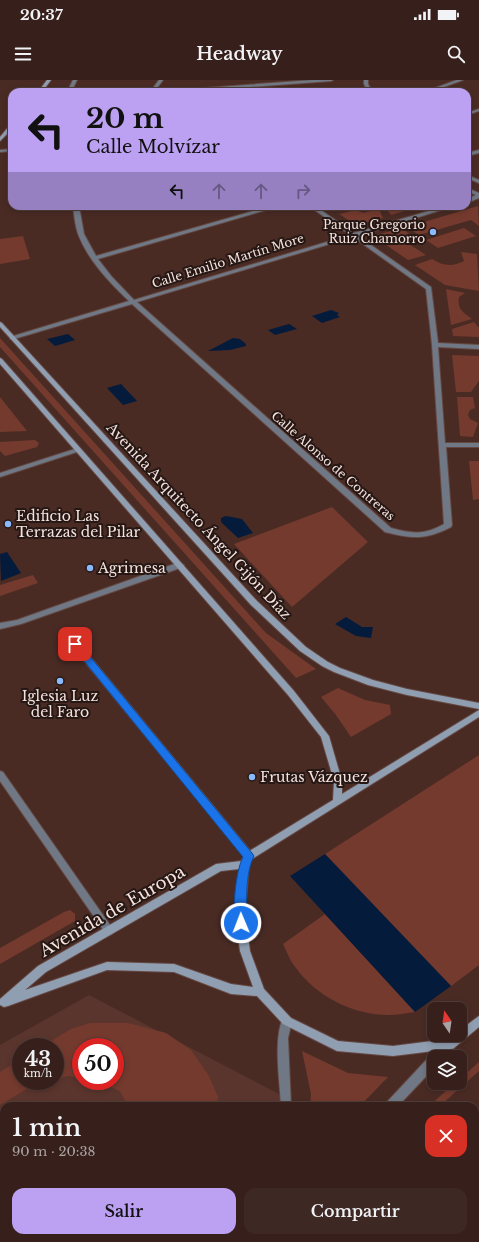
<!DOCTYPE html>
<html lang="es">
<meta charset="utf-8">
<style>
body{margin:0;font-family:"Libre Baskerville",serif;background:#3e2824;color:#f1f3f6;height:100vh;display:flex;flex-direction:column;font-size:15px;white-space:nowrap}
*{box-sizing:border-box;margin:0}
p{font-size:13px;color:#aaa3a3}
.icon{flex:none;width:22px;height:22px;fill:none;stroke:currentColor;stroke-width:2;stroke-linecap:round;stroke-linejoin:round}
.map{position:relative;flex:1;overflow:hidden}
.drawer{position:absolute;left:0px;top:1022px;width:479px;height:140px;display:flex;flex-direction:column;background:#37201b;border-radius:12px 12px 0 0;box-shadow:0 2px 6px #0003,0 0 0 1px #513e3a}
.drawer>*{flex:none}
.top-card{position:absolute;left:8px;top:8px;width:463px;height:122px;border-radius:12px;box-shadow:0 2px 6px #0003,0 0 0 1px #513e3a;background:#bca0f2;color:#111;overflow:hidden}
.needle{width:26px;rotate:347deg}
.buttons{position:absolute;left:427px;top:922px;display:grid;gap:8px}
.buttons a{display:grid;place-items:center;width:40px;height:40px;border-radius:8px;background:#37201b;box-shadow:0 2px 6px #0003,0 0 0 1px #513e3a;font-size:20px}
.speed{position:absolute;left:12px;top:958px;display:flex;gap:8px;font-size:20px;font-weight:700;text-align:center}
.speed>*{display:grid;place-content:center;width:52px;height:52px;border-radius:50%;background:#37201b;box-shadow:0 2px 6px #0003,0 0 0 1px #513e3a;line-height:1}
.speed small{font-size:10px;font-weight:400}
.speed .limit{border:6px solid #d22;background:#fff;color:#111}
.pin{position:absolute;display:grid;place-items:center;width:34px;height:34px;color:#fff;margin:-17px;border-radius:8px;box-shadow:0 2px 6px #0006}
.me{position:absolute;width:44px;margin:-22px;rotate:359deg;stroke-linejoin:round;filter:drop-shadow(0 0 3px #0008)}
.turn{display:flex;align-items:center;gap:14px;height:84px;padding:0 12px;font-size:18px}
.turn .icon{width:52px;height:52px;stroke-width:2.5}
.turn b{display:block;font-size:28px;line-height:34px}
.lanes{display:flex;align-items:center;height:38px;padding:0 12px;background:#0003;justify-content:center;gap:20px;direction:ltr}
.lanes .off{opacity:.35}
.round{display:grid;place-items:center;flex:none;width:42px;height:42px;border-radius:12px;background:#3e2824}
.head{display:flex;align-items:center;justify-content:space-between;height:68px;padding:0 12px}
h1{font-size:24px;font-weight:600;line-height:30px}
.cta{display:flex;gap:8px;margin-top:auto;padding:8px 12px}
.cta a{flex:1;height:46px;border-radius:12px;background:#bca0f2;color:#111;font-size:16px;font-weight:600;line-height:46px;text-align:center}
.cta a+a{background:#3e2824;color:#f1f3f6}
.status{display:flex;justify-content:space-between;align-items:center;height:28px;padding:0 20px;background:#37201b;direction:ltr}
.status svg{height:11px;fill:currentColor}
header{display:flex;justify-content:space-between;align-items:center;height:52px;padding:0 12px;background:#37201b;font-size:18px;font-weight:600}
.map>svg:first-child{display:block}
.built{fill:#5a352d;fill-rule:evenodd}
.green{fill:#753a2e}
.water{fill:#041b3c}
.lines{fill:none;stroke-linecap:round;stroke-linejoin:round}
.minor-casing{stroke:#654842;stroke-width:2}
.tertiary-casing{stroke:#654842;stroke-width:2}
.secondary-casing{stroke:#654842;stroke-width:2}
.minor{fill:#6f7884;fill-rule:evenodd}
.tertiary{fill:#6f7884;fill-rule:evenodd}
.secondary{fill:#909eb1;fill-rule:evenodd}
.route{fill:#1a73e8;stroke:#114b97}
.poi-dot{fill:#8abafc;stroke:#251714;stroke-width:1.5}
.labels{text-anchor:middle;stroke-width:4;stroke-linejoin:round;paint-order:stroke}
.far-poi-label{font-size:12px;fill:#f6e2dd;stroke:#251714;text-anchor:end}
.far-street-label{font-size:12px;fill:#f6e2dd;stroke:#251714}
.poi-label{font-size:14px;fill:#f6e2dd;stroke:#251714;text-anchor:start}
.street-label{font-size:14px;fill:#f6e2dd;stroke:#251714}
.near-street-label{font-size:17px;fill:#f6e2dd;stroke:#251714}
</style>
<div class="status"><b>20:37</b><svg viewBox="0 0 49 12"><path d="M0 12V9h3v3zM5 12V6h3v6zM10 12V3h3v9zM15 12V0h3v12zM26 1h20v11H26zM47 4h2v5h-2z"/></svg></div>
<header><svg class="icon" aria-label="menu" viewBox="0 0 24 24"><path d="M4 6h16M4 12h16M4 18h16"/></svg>Headway<svg class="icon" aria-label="search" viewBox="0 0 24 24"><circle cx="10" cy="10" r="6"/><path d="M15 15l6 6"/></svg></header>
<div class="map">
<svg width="479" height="1162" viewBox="0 0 479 1162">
<rect width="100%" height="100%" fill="#492b24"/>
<path class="built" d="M89,915l213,111h-298v132h471v-102l4,-2v108h-479v-197zM21,967h34v34h-34zM81,967h34v34h-34z"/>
<path class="green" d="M388,126h33l-30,9 -6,-8z
M478,126l1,20 -8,-6 -52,15 -12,-8z
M379,129l4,9 -27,7 -17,-11 17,-4 7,3z
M401,148l13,9 -10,4 22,14 -18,5 -35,-24z
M464,148l12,8 -38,12 -12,-8z
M23,156l7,23 -30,5v-25z
M461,172l16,2 2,37 -34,-6 -30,-20 17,-6c11,7 20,8 32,2z
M446,209l19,4 -6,4c-2,13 4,15 13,22l-21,6z
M474,242l5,6v9l-26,-1 -1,-7z
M0,258l266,295 50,36 -20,9 -296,-331z
M452,275l27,1v25l-8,11h-15z
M0,317l27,34 -27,1z
M457,317h16l2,11 -5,2 -2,5 2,4 8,4 -5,14 -13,-1z
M35,360l4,3 -2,4 -32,9 -5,-5v-9z
M469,381h10v38l-6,1z
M332,427l36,35 -76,65 -58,-63z
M33,495l5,8 -38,13v-11z
M338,608l27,12 25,5 1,9 -40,23 -15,-22 -15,-18z
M479,675v210l-28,21 -126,-132z
M70,830l5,4v7l-75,43v-16l64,-36z
M325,834l90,98c-9,1 -18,3 -27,3 -35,0 -72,-19 -92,-47 -6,-7 -9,-16 -13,-24z
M90,943h38l38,10 25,17 18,26 9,21 -2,9h-88l-8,-15 -24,-10h19v-34h-34v31l-13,-2 -13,4v-33h-14l30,-18z
M302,971l46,22 40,4 -28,29h-50l1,-12z
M21,979v22h29l-20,6 -30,18v-33z
M479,982v9l-39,35h-11l26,-23h5v-4z
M138,1158h76l-2,4h-74z"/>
<path class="water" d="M331,230l8,3 -2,2 3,2 -18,6 -10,-7z
M289,244l8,5 -22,6 -7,-5z
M68,254l7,6 -20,6 -8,-7z
M233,258l7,1 6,5v2l-16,4 -22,1z
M121,304l16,17 -14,4 -16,-17z
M226,436l16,3 11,14 -15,5 -17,-16v-4z
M7,472l14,21 -20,8 -1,-27z
M346,537l16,10h11l-2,11 -15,-2 -21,-12z
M325,774l126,132 -36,26 -125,-136z"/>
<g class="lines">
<defs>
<path id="minor" d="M73,0h4l-6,12h-4z
M159,0h4l-9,12h-4z
M313,0h20l-2,1 -150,11h-20l2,-1z
M364,0h4v4l4,8h-4l-4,-8z
M457,0h6l-33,12h-6z
M479,29v2l-12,4v-2z
M12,69v2l-12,1v-2z
M479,70v3l-12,3v-3z
M467,95l12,5v3l-12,-5z
M467,108l12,5v5l-12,5v-4l9,-4 -9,-4z
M73,126h6l5,28 12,22 175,-50h9l-182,53 14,18 22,23 216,-65 -41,-29h6l39,27 92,-27h8l-96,30 73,51 7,56 41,2v4l-41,-2 7,96h34v4h-33l6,78 -1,2c-25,13 -39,12 -66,5l-253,-228 -118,35h-4v-2l119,-36c-20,-19 -41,-41 -51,-67 -3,-9 -4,-19 -5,-28zM353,157l73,52 6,56 12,179c-19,11 -32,10 -53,4l-254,-226z
M78,368l3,2 -1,1 -80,26v-4z
M177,483h3l4,2 -1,2 -162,57 -21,5v-6l17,-3z
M75,561l3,1 174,211 2,3 -2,3 -3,1 -3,-1 -174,-213 -1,-2z
M0,691l3,1 109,156 2,3 -2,3 -3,1 -3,-1 -106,-153z"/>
<path id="tertiary" d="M287,936l4,2 1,3 -4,17 3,68h-10c-1,-25 -8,-66 2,-88z
M450,959l4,1 1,4 -1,4 -10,9h-10v11l-36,38h-12l1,-4 43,-46 16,-16z
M269,1158h12l-1,4h-12z
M333,1158h12l-1,4h-12z"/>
<path id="secondary" d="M47,0h4l-9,12h-4z
M10,45h2v4l-12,12v-4z
M0,242l2,1 255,278 49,46 22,15 12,6 33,12 34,9 72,14v6l-72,-14 -39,-10 -34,-13 -12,-6 -22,-15 -49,-46 -251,-278z
M0,278l2,1 292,332 35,45 13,45v13l137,-84v7l-227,142 -3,6 -4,48 5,38 14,38 27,29 47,23 55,5 55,-7 5,-4h7v-5l19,-14v11l-25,21 -4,1 -57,7 -56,-5 -54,-27 -26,-28 -26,-2 -57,-22 -67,-2 -99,36 -4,1 -4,-2v-6l38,-33 178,-102 25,-3 5,-8 87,-53 1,-19 -13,-44 -33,-42 -288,-331zM239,789l-4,44 5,38 13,36 -22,-3 -57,-20 -67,-2 -82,28 21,-18 175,-101z"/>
</defs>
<use href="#minor" class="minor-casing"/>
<use href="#tertiary" class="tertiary-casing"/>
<use href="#secondary" class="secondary-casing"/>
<use href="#minor" class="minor"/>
<use href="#tertiary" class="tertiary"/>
<use href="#secondary" class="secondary"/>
</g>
<path class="route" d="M75,561l3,1 174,211 2,3c-8,16 -7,36 -8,54 0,6 2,11 -1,16l-4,2 -4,-2c-6,-14 -1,-56 6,-69l-171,-211 -2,-2z"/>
<g class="poi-dot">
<circle cx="433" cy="152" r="4"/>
<circle cx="8" cy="444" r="4"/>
<circle cx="90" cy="488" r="4"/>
<circle cx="60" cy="601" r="4"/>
<circle cx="252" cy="697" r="4"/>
</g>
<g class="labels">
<g class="far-poi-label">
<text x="425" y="149">Parque Gregorio<tspan x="425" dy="14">Ruiz Chamorro</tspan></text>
</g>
<g class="far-street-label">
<text transform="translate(228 181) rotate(-17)" y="4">Calle Emilio Martín More</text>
<text transform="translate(333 386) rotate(41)" y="4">Calle Alonso de Contreras</text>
</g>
<g class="poi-label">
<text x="16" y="441">Edificio Las<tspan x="16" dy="16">Terrazas del Pilar</tspan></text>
<text x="98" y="493">Agrimesa</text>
<text x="60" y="621" text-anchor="middle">Iglesia Luz<tspan x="60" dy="16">del Faro</tspan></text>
<text x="260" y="702">Frutas Vázquez</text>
</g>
<g class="street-label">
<text transform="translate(199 441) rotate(47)" y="5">Avenida Arquitecto Ángel Gijón Díaz</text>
</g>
<g class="near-street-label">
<text transform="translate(112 831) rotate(-30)" y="6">Avenida de Europa</text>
</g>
</g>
</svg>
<div class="buttons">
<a><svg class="needle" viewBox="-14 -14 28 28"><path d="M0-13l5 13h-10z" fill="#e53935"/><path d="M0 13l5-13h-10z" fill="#aaa3a3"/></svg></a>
<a><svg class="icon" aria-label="layers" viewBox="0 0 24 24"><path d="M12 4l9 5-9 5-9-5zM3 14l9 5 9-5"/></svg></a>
</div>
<div class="speed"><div>43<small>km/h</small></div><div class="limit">50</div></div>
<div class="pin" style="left:75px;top:564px;background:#d93025"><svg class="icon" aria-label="arrive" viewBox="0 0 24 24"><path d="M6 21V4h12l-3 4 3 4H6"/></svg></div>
<svg class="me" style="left:241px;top:843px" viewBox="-20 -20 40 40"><circle r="17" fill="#1a73e8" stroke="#fff" stroke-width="3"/><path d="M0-11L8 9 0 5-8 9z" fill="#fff"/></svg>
<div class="top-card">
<div class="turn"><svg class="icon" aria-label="left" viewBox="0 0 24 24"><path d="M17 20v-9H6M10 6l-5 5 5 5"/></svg><div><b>20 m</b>Calle Molvízar</div></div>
<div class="lanes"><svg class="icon" aria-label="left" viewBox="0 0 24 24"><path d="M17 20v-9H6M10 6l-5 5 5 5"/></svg><svg class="icon off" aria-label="ahead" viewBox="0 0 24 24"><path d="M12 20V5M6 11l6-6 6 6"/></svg><svg class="icon off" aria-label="ahead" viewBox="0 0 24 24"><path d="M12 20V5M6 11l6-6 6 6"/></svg><svg class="icon off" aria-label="right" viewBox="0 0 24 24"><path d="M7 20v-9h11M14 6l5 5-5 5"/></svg></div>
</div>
<section class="drawer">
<div class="head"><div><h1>1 min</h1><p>90 m · 20:38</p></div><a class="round" style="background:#d93025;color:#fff"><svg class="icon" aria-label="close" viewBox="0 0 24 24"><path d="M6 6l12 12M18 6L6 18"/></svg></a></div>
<div class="cta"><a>Salir</a><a>Compartir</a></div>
</section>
</div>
